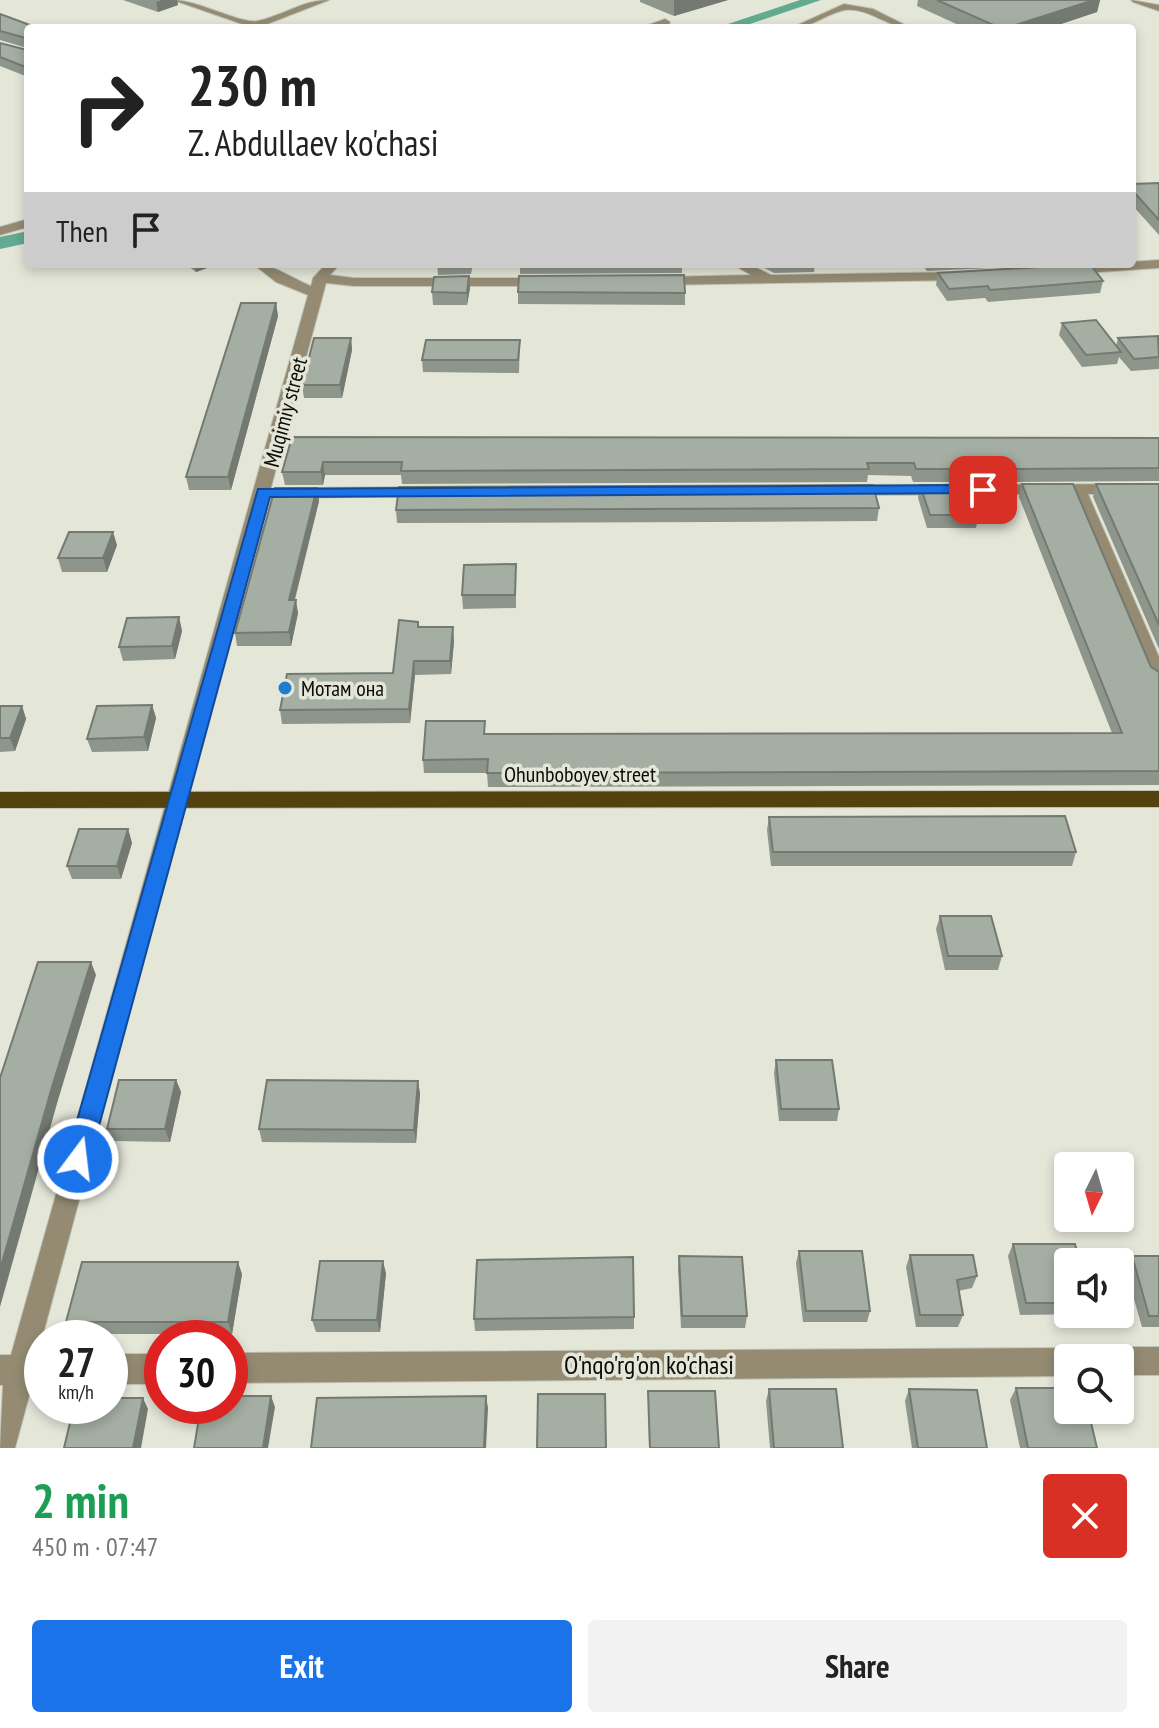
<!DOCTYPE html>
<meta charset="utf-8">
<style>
body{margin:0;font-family:"PT Sans Narrow",sans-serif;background:#f2f2f2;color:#222;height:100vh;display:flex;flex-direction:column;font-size:30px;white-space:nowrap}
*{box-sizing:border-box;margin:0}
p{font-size:26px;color:#767676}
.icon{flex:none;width:44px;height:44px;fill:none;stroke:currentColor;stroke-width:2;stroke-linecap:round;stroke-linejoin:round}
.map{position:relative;height:1448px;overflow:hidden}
.side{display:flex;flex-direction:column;background:#fff;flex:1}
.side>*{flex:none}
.guide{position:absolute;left:24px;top:24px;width:1112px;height:244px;border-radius:8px;box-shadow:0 4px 12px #0003;background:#fff;color:#222;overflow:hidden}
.needle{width:52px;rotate:185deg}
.controls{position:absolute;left:1054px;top:1152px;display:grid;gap:16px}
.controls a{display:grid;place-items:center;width:80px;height:80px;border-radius:8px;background:#fff;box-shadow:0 4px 12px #0003;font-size:40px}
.speed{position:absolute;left:24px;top:1320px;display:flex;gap:16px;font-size:40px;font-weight:700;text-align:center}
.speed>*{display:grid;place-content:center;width:104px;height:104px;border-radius:50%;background:#fff;box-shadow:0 4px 12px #0003;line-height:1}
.speed small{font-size:20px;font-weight:400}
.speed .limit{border:12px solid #d22;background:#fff;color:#111}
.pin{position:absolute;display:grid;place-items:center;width:68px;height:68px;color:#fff;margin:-34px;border-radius:16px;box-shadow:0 4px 12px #0006}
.me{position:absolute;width:88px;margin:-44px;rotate:15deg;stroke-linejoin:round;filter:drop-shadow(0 0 6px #0008)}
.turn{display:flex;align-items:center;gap:28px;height:168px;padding:0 32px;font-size:36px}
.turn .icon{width:104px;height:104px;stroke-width:2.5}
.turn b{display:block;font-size:56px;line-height:68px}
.then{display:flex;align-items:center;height:76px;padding:0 32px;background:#0003;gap:16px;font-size:30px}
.round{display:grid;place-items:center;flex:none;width:84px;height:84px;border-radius:8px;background:#f2f2f2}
.head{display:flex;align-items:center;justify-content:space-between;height:136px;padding:0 32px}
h1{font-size:48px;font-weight:700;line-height:60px;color:#1e9e55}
.action{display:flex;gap:16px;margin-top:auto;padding:16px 32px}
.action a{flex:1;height:92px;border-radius:8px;background:#1a73e8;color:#fff;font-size:32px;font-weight:700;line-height:92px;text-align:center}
.action a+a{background:#f2f2f2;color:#222}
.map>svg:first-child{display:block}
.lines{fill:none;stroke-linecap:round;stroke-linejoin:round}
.canal{fill:#62aa90;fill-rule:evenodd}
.minor-casing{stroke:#c1c3b7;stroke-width:2}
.major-casing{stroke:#c1c3b7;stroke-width:2}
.minor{fill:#948b72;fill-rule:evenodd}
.major{fill:#53420e;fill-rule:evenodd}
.wall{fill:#8e968c}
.shaded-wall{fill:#747a72}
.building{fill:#a5aea3;stroke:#747a72;stroke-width:2}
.route{fill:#1a73e8;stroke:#114b97;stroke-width:2}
.poi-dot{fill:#1e7dca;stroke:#e4e6d8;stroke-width:3}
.labels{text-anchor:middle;stroke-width:7;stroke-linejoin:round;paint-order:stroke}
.street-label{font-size:22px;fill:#0b0c08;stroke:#e4e6d8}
.poi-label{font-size:22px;fill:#0b0c08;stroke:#e4e6d8;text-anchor:start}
.near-street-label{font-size:26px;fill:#0b0c08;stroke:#e4e6d8}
</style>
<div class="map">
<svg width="1159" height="1448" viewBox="0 0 1159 1448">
<rect width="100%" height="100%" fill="#e4e6d8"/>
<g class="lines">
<path class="canal" d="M800,0h21l-83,28h-22z
M28,231v12l-28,6v-12z"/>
<defs>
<path id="minor" d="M173,0c25,0 67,24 84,21 25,-5 46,-21 72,-21l-72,28h-15l3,-3z
M1131,0l28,5v6l-26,-9z
M844,4l29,5 38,19c-23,0 -43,-21 -66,-18 -20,4 -33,18 -54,18z
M665,19l5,3 -1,2 -29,4z
M28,219v8l-28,8v-8z
M1159,260v8l-91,6 -7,-4 7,-4z
M253,264c21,0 38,14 58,22l2,-8 13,-14h14l-10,11 24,3h190l7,4 -7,4h-190l-28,-3 -284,1055v47h-10l-17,63h-15l3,-63h-3v-30h11l297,-1060 -32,-13z
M732,264h17l22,11 193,-3 7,4 -7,4 -304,5 -7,-4 7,-4 91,-2z
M1159,484v10h-71l71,163v29l-10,-7 -78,-185 -224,1 -8,-5 8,-5z
M423,487l8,5 -2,4 -138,2 -8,-5 8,-5z
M1120,1347h39v28h-39v-17h-13l3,-7z
M1068,1348l10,4 3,6h-13v18l-838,7v-30z
M110,1354h52v30h-52z"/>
<path id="major" d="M1159,791v16l-1159,1v-16z"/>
</defs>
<use href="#minor" class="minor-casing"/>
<use href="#major" class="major-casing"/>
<use href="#minor" class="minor"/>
<use href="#major" class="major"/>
</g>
<path class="wall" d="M123,0h54l1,5 -20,7z
M640,0h88l-54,16 -34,-14z
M918,0h182l-3,12 -48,16h-84l-48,-22z
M0,14l28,14v49l-28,-11v-23l27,7v-2l-27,-8z
M1159,183v52l-27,-30v-21z
M185,264h33l-22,8z
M437,264h36l-2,10 -33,1z
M520,264h162v9l-162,1z
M757,264h58l-1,8 -40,1z
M922,264h151l-146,7z
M938,273l165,8 -3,12 -112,9 -3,-4 -38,3 -11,-16z
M469,276l1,12 -3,17h-34l-1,-13z
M518,292l167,1v12l-167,-1z
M276,303l2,13 -47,174h-42l-3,-13z
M1062,323l54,23 2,-8 41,-2v33l-28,2 -12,-14 -2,7 -35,3 -23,-32z
M351,338l1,12 -10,48h-38l-2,-13z
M520,340l-1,33 -96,-1 -1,-12z
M292,437l867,1v43l-146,1 -2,-5 -49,-1 -1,6h-48l-2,-6 -43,-1 -1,7 -465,2 -1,-9h-76l-2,10h-38l-3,-13z
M1022,484l129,183 8,5v113l-671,2 -1,-14h-63l-1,-13 62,-26 627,-1 -93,-236z
M1096,484h63v165l-66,-152z
M920,485l59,30 -3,13h-49l-9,-30z
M317,488l2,13 -24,99 3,13 -7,33h-54l-2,-13z
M879,508l-2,13 -161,1 -319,1 -1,-13z
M117,545l-10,27h-45l-4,-14z
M516,564v44l-53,1 -1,-14z
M179,617l3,14 -7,28 -52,2 -4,-14z
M418,622l1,5 35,14 -3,33 -36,1 -5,48 -128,1 -2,-14 113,-37z
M152,705l4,13 -8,33 -56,1 -5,-13z
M0,706h22l4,13 -11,32 -15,1z
M769,817l307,35 -4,14h-301l-4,-36z
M128,829l4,14 -11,36h-49l-5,-13z
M940,916l62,40 -4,14h-53l-9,-41z
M776,1060l63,49 -2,12h-58l-5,-48z
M176,1080l5,12 -11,50 -58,-1 -5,-12z
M418,1081l2,13 -4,49 -154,-1 -3,-13z
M1013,1244l55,18v52h16l-64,1 -12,-59z
M799,1251l71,60 -3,11h-64l-7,-59z
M910,1255l67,21 -5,12 -14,3 5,24 -5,12h-42l-10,-60z
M679,1256l68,60 -2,12h-64l-3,-60z
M1132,1256h27v71h-17l-17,-59z
M386,1273l-6,59h-64l-4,-12z
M242,1274l-10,60h-160l-6,-12z
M634,1317v12l-159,2 -1,-12z
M1016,1388l81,60h-77l-10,-48z
M769,1389l74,59h-73l-4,-47z
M909,1389l78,59h-75l-7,-47z
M648,1391l71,57h-70z"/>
<path class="shaded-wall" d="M162,0h15l1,5 -20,7 -2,-10z
M674,0h54l-54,16z
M1094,0h6l-3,12 -48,16h-43z
M195,264h23l-22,8z
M469,276l1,12 -3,17v-12z
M276,303l2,13 -47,174 -3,-13z
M351,338l1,12 -10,48 -2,-13z
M323,462l2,13 -2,10 -2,-13z
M317,488l2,13 -28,112 -2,-13z
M113,532l4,13 -10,27 -4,-14z
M296,600l2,13 -7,33 -2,-14z
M179,617l3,14 -7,28 -3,-13z
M453,627l1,14 -3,33 -1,-13z
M414,661l1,14 -5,48 -1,-14z
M152,705l4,13 -8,33 -4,-14z
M22,706l4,13 -11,32 -5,-13z
M128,829l4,14 -11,36 -4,-13z
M91,962l5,13 -38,125 -58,207v-37l52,-183z
M176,1080l5,12 -11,50 -5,-13z
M418,1081l2,13 -4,49 -2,-13z
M383,1261l3,12 -6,59 -3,-12z
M238,1262l4,12 -10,60 -4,-12z
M271,1396l4,11 -7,41h-5z
M486,1396l2,12 -2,40h-2z
M143,1398l5,11 -7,39h-8z"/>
<path class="building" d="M937,0h157l-88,28h-6z
M0,14l38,14h-10v40l-28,-11v-14l27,7 -1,-12 -26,-7z
M1159,183v37l-27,-30v-6z
M1090,264l13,17 -113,9 -2,-4 -39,3 -11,-16z
M684,275l1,18 -167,-1 1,-16z
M469,276l-2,17 -35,-1 2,-15z
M241,303h35l-48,174h-42z
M1096,320l25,32 -35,3 -24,-32z
M1158,336l1,21 -25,2 -16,-21z
M314,338h37l-11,47h-38z
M426,340h94l-2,20h-96z
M292,437l867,1v30l-143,1 -2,-5 -52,-1 2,6h-48l-2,-6h-47l2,6 -468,2 1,-9h-79l-2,10h-39z
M1022,484h51l78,183 8,5v99l-672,2 1,-14 -65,1 3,-39h59l-1,13 638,-1z
M1096,484h63v141z
M873,485l6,23 -483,2 3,-23z
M920,485h49l10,30h-49z
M275,488h42l-28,112h7l-7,32 -54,1z
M69,532h44l-10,26h-45z
M516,564l-1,31h-53l2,-30z
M179,617l-7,29 -53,1 8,-29z
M399,620l19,2v5h35l-3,34h-36l-5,48 -129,1 7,-36 106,-1z
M152,705l-8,32 -57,2 10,-33z
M0,706h22l-12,32h-10z
M1065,816l11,36h-303l-4,-35z
M79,829h49l-11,37h-50z
M940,916h51l11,40h-54z
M38,962h53l-39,125 -52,183v-192z
M776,1060h56l7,49h-58z
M119,1080h57l-11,49h-58z
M267,1080l151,1 -4,49 -155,-1z
M1013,1244h62l5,18h-12v41h-42z
M799,1251h63l8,60h-64z
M910,1255h63l4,21 -20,4 6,35h-43z
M679,1256l63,1 5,59h-65z
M1132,1256h27v60h-10z
M633,1257l1,60 -160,2 3,-59z
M320,1261h63l-6,59h-65z
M82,1262h156l-10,60h-162z
M1016,1388h52v22h20l9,38h-69z
M769,1389h67l7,59h-69z
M909,1389l68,1 10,58h-69z
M648,1391h67l4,57h-69z
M538,1394h67l1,54h-69z
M230,1396h41l-8,52h-69l7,-42h29z
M486,1396l-2,52h-173l6,-50z
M110,1398h33l-10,50h-69l10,-42h36z"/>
<path class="route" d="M983,485l7,5 -2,3 -718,4 -180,662 -4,8 -8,3 -9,-3 -3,-8 192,-670z"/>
<circle class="poi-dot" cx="285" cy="688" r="8"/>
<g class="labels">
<g class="street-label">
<text transform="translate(285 412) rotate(-75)" y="8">Muqimiy street</text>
<text x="580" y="782">Ohunboboyev street</text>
</g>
<g class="poi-label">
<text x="301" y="696">Мотам она</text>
</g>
<g class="near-street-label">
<text x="649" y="1374">O'nqo'rg'on ko'chasi</text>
</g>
</g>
</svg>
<div class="controls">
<a><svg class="needle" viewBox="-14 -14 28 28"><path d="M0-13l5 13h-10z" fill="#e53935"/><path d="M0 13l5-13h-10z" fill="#767676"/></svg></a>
<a><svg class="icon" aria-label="sound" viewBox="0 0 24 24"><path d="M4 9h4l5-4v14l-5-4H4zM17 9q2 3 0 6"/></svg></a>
<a><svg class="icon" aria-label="search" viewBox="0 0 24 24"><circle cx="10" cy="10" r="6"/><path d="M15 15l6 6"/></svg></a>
</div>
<div class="speed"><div>27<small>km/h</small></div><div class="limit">30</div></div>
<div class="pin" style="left:983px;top:490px;background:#d93025"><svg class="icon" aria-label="arrive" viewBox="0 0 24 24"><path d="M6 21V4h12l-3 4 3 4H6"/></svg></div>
<svg class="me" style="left:78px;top:1159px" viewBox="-20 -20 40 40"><circle r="17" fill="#1a73e8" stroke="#fff" stroke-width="3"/><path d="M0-11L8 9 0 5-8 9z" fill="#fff"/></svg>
<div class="guide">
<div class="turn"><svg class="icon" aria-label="right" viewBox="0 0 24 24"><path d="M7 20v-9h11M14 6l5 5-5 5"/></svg><div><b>230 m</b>Z. Abdullaev ko'chasi</div></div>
<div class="then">Then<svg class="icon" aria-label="arrive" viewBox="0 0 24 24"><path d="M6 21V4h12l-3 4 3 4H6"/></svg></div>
</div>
</div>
<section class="side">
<div class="head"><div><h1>2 min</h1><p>450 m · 07:47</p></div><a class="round" style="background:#d93025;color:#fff"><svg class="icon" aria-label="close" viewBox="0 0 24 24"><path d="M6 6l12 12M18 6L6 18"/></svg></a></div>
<div class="action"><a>Exit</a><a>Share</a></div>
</section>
